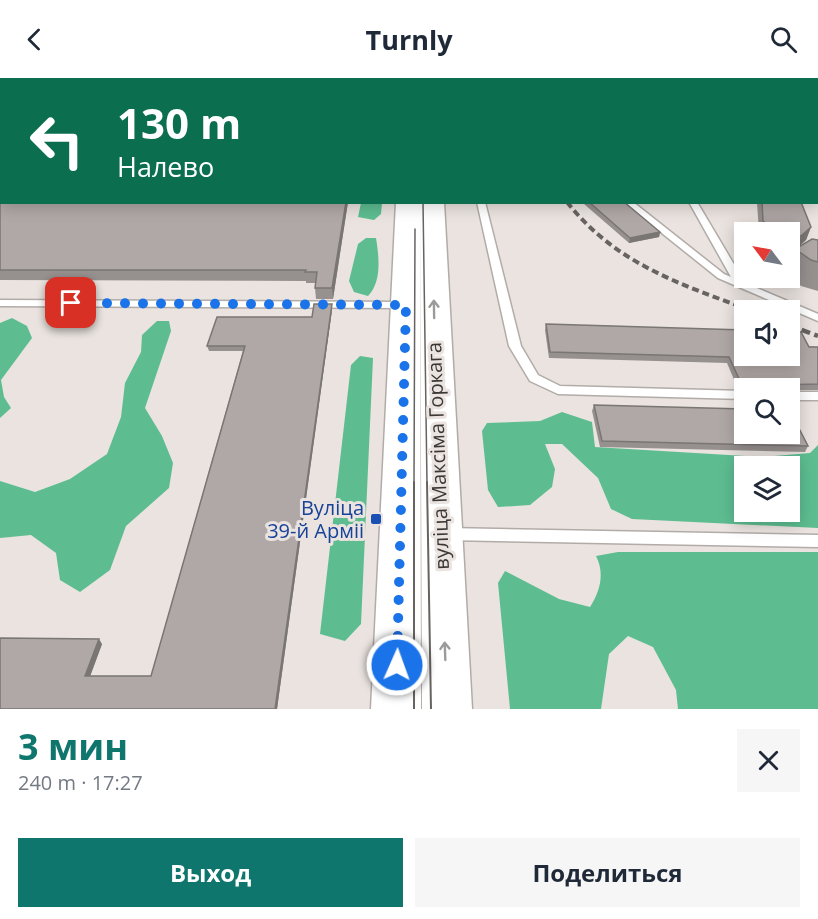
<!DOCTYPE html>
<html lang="ru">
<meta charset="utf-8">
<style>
body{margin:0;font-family:"Open Sans",sans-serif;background:#f6f6f7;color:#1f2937;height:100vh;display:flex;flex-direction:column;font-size:22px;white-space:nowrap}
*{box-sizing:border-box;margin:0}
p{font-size:20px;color:#747a83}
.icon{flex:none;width:33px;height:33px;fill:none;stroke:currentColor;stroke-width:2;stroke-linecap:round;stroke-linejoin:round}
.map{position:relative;height:631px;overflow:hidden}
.panel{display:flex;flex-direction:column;background:#fff;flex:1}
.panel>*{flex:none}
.top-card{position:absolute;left:0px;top:0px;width:819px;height:126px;box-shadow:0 3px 15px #0003;background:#0b6e4f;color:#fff;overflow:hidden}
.needle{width:39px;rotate:302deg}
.tools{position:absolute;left:734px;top:144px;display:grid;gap:12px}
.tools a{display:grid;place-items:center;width:66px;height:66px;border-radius:0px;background:#fff;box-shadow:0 3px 15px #0003;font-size:30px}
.pin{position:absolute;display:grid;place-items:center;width:51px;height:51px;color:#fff;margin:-26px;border-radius:12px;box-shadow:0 3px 9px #0006}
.me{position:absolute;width:66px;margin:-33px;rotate:2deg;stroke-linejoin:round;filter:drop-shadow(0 0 4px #0008)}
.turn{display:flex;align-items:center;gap:21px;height:126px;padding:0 18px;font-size:27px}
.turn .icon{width:78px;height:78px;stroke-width:2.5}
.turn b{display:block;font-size:42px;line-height:51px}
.round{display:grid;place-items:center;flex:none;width:63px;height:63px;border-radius:0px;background:#f6f6f7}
.overview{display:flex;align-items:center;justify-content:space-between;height:102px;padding:0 18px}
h1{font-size:36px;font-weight:700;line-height:45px;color:#0f766e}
.action{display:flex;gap:12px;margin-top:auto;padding:12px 18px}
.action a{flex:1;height:69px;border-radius:0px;background:#0f766e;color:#fff;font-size:24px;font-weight:700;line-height:69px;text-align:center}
.action a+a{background:#f6f6f7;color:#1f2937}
header{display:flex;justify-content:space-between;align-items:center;height:78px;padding:0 18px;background:#fff;font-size:27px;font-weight:700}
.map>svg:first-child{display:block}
.forest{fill:#5dbd91;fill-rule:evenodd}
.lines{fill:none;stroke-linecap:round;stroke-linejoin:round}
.service-casing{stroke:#b2aca8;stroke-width:3}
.secondary-casing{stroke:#b2aca8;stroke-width:3}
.service{fill:#fff;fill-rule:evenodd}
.secondary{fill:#fff;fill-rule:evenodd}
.tram-far1{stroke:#676361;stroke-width:1.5}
.tram{stroke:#676361;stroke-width:2}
.rail-far2{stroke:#676361;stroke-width:2;stroke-dasharray:5 2;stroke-linecap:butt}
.rail-far1{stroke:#676361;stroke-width:4;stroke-dasharray:7 4;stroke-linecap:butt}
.rail{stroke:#676361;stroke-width:4.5;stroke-dasharray:9 4.5;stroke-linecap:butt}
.wall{fill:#96908f}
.shaded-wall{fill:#7a7674}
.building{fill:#afa8a6;stroke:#7a7674;stroke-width:1.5}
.oneway{stroke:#9c9b9a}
.route{stroke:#1a73e8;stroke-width:10;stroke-dasharray:0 18}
.transit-dot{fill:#1a4fb4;stroke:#eae3df;stroke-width:2}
.labels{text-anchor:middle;stroke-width:6;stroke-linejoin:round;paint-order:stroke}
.street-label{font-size:20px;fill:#3a3735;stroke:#eae3df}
.transit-label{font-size:20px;fill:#164399;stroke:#eae3df;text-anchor:end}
</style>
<header><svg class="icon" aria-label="back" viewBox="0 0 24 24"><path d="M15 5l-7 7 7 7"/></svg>Turnly<svg class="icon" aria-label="search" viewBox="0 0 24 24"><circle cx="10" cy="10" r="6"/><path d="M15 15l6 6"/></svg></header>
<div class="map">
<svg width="818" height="631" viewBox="0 0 818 631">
<rect width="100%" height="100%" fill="#eae3df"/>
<path class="forest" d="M361,125h21l-1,11 -7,6 -16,-3z
M366,160h10c3,19 6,44 -8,58l-14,-4 -5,-11 9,-37z
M12,240l15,8 5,12 -31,42 3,17 7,11 -11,10v-95z
M157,243h12l2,10 -26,77 17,28 11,27 -4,25 -43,38 -16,44 -30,22 -20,-12 -4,-27 -25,-18 -31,3v-57l35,11 35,-13 37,-25 14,-37 4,-34 16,-31 1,-17z
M360,278l13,2 -12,266 -16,17 -25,-7 31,-269z
M562,334l30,10 3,25 167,10 48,-4 8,-8v83l-186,-9 -21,-10 -13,-31 -36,-34h-17l10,25 -3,18 -22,18 -32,2 -10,-17 -6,-59 5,-8 53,-2zM789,388v46h-45v-46z
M618,474h200v157h-140l-2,-19 -23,-43 -25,-11 -19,18 -8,55h-91l-12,-126 7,-12 54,28 31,8c10,-15 15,-34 6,-51z"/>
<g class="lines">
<defs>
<path id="service" d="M456,0h6l1,2h-6z
M477,124h8l36,144 17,29 22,11 184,5v8l-186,-5 -28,-13 -21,-35z
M623,124h10l91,72 7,3 -42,-75h8l48,81 73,31v7l-100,-43z
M0,222l406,2 5,3 -5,3 -406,-2z
M789,314h29v8h-29z
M447,450l371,7v12l-371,-7 -5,-2 -2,-4 2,-4z"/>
<path id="secondary" d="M403,0h16v2h-16z
M396,124h24l1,507h-50z
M420,124h24l28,507h-50z"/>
</defs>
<use href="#service" class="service-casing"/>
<use href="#secondary" class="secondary-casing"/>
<use href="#service" class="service"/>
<use href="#secondary" class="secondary"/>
<path class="tram-far1" d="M423,124l4,281
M414,405l1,-254"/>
<path class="tram" d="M427,404l4,227
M414,631v-227"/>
<path class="rail-far2" d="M736,0l2,2
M804,0l2,2"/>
<path class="rail-far1" d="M567,124c48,61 112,82 183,108"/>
<path class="rail" d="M789,247l29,11"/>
</g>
<path class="wall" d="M0,101l2,23h346l-15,97h-17l-1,-11 1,-5h-10v-2l-306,-1z
M584,124h40l36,30 -1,5 -30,6 -45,-39z
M748,124h61l-1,1h-7l10,24 -5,13 -9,8 21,-8v51l-17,-5 -12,-10v-11l6,-17 -6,-2v-14h-30l-2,-29z
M332,232l-55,399h-277l102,-65 -12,32h61l92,-325h-34l-2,-5 105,-29z
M546,246l272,23v43h-29v-2h-45v2l-6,-1 -11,-26 -178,-5 -4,-28z
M594,327l214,41 -3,6 -205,-5 -8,-36z"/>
<path class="shaded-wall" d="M346,124h2l-15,97 -1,-11z
M811,149l-5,13 -10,9 5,-13z
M660,154l-1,5 -30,6 1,-5z
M332,226v6l-55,399h-2z
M99,561l3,5 -14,38 -3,-6z"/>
<path class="building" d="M492,0h154l1,2h-155z
M749,0h40l2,2h-41z
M0,1l2,1v18h-2z
M2,33v15h-2v-14z
M0,101h2v23h344l-14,86h-17l2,-16h-12l1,-2h-306z
M589,124h35l36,30 -30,6z
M762,124h39l10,25 -10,9 -29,-9 -9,-6z
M812,161l6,1v22l-7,-2 -16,-11z
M314,226h18l-57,405h-275v-71l99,1 -14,37h66l94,-330h-38l10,-29h95z
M546,246l198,6v26h45v-24h12l8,15h9v37l-42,1 2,3h-30l1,-3 -8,-2 -12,-26 -179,-5z
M594,327l150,4v25h45v-25l19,37 -206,-5z"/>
<defs><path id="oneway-shaft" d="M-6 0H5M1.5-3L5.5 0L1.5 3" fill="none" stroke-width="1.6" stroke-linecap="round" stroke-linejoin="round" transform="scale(1.5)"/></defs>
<g class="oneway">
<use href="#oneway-shaft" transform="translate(434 231) rotate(-91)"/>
<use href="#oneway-shaft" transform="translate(445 573) rotate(-92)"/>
</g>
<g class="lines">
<path class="route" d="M71,225l335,2 -9,360"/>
</g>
<rect class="transit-dot" x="370" y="435" width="12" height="12" rx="3"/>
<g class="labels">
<g class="street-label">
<text transform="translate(438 378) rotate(-92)" y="7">вуліца Максіма Горкага</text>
</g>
<g class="transit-label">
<text x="364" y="437">Вуліца<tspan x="364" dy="23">39-й Арміі</tspan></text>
</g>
</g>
</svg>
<div class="tools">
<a><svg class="needle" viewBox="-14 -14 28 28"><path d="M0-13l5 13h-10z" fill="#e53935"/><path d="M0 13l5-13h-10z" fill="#747a83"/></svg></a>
<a><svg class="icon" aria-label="sound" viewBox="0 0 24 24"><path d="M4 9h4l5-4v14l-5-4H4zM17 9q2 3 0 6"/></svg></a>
<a><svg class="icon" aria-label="search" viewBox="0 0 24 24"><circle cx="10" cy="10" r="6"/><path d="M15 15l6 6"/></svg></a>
<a><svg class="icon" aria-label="layers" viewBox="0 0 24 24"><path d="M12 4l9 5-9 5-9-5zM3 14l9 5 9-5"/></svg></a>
</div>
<div class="pin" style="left:71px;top:225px;background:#d93025"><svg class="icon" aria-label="arrive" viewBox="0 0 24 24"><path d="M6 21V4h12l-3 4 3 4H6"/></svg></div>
<svg class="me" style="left:397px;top:587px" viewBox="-20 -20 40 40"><circle r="17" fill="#1a73e8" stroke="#fff" stroke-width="3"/><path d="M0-11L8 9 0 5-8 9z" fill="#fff"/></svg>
<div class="top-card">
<div class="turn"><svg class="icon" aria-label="left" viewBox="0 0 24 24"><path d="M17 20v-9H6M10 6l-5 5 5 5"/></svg><div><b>130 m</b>Налево</div></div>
</div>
</div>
<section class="panel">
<div class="overview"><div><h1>3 мин</h1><p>240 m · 17:27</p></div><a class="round"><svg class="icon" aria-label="close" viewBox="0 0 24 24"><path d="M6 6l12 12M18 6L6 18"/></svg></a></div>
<div class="action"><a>Выход</a><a>Поделиться</a></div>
</section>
